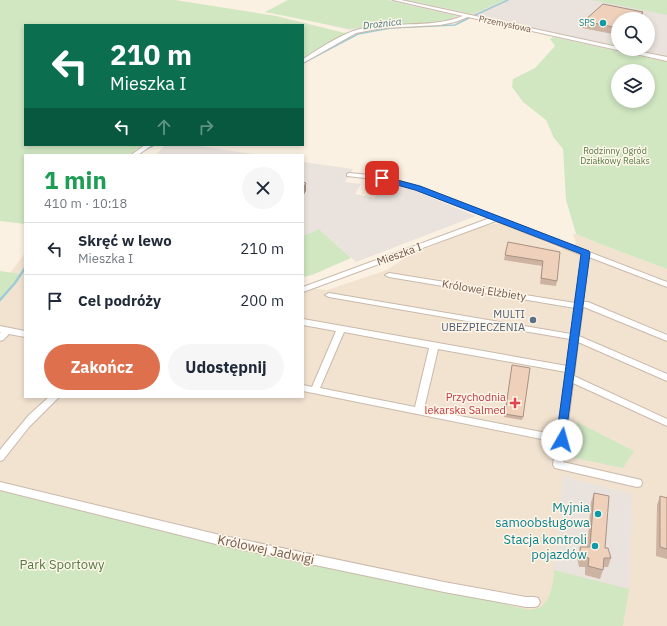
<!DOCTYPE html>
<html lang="pl">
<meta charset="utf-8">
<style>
body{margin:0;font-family:"IBM Plex Sans",sans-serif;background:#f6f6f7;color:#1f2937;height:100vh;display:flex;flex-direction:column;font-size:15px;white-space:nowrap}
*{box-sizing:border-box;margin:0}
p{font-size:13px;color:#747a83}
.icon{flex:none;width:22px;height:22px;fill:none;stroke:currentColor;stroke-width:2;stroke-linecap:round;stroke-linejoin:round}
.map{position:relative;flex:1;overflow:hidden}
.side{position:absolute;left:24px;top:154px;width:280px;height:244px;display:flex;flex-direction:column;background:#fff;border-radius:0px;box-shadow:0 2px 6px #0003}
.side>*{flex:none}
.guide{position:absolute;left:24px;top:24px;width:280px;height:122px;border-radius:0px;box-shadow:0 2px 6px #0003;background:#0b6e4f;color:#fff;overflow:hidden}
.buttons{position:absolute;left:611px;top:12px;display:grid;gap:8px}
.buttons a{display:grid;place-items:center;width:44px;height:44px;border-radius:50%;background:#fff;box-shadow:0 2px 6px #0003;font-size:20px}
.pin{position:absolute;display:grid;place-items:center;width:34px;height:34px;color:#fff;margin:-17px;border-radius:8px;box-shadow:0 2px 6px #0006}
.me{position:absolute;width:44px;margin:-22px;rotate:7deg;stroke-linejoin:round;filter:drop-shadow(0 0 3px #0008)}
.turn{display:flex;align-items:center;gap:14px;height:84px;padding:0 20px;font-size:18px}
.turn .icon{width:52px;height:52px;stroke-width:2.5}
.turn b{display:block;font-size:28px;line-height:34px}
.lanes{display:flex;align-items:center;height:38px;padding:0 20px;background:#0003;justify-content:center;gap:20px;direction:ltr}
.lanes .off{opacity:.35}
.round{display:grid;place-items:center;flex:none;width:42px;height:42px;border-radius:21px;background:#f6f6f7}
.headline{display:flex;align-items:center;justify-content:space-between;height:68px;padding:0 20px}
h1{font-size:24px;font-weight:800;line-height:30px;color:#1e9e55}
.button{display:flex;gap:8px;margin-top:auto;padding:8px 20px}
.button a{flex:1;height:46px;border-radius:24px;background:#de704e;color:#fff;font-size:16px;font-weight:800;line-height:46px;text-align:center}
.button a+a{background:#f6f6f7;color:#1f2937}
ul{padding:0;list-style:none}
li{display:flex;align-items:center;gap:12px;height:52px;padding:0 20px;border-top:1px solid #e0e1e3}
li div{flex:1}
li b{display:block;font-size:15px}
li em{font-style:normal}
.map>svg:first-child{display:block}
.residential{fill:#f2e3d1}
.industrial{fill:#eae3dd}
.green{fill:#d0e7c2;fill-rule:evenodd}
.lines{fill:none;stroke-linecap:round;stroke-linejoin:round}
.stream-far2{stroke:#9fcbd4;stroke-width:1.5}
.stream-far1{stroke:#9fcbd4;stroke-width:2}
.stream{stroke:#9fcbd4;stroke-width:2.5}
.street-casing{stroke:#cab9aa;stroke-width:2}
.street{fill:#fff;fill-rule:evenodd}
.wall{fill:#cdb3a1}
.shaded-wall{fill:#a79283}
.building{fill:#eed0bb;stroke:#a79283}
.route{fill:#1a73e8;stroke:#114b97}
.culture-dot{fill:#0f9aa8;stroke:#fef6e8;stroke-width:1.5}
.service-dot{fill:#5c6f8a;stroke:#fef6e8;stroke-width:1.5}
.health-dot{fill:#e0444e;stroke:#fef6e8;stroke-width:1.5}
.labels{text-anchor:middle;stroke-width:3;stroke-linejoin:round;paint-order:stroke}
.far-culture-label{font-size:9px;fill:#0d838f;stroke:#fef6e8;text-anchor:end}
.far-street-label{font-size:9px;fill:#70584a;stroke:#fef6e8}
.far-park-label{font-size:9px;fill:#547b46;stroke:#fef6e8}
.far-water-label{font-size:10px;font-style:italic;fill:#467883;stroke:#fef6e8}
.street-label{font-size:11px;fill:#70584a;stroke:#fef6e8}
.service-label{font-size:11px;fill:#4e5e75;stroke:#fef6e8;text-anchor:end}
.health-label{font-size:11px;fill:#be3a42;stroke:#fef6e8;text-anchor:end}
.near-culture-label{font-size:13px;fill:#0d838f;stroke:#fef6e8;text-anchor:end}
.near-street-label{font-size:13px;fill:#70584a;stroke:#fef6e8}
.near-park-label{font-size:13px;fill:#547b46;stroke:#fef6e8}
</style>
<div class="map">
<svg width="667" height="626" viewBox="0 0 667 626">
<rect width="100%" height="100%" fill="#fbf1e2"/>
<path class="residential" d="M502,223l58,26h7l6,-3 3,-3 -3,-9h3l37,15 54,20v357h-667v-340l25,-33v144h278v-110l24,3 60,-20 22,-15 77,-30z"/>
<path class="industrial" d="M288,0h379v57l-36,-8h17v-30h-30v27l-155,-32 -10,6 -19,3 -60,4 -25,3 -50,-12z
M165,145h27l67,10h-103z
M303,162l50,7 -8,13 16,2 -6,10 19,4 13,-15 14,2 75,31 -120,46 -37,-33 -16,7z
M563,475l12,5 54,13 3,3 -3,93 -75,-19z"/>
<path class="green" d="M0,0h175l101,16 73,18 -46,25v-34h-278v120h120l-8,4 -7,6h-105v69l-25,-3z
M288,0h98l70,16 -9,4 -18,3 -79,6 -85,-17z
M408,0h97l-33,14z
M591,0h76v15z
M553,37l114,25v207l-54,-20 -37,-15 -10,-34 -3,-51 -9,-11 -8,-18 -23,-18 -11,-15 1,-8 22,-11 20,-22 -5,-7zM618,71h30v30h-30z
M319,229l32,29 -39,17 -9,2v-41z
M0,271l21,3 -21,24z
M577,422l57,29 -11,17 -52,-11z
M0,486l529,124c5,-1 11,-1 15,-6 7,-7 10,-24 10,-34l75,19 -6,37h-623z"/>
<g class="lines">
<path class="stream-far2" d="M473,16l35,-16
M303,63l55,-29 33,-6 64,-3 14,-7"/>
<path class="stream-far1" d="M144,150l10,-5"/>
<path class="stream" d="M0,300l15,-17 10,-15"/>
<defs>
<path id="street" d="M393,0h8l217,47v2h9l40,8v4l-199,-44 -13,5 -15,3 -58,3 -26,5 -53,30v-4c21,-13 41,-28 66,-32 32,-5 63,1 94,-11z
M145,145h7l-14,10h-7z
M349,173l33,3 38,11 247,95v5l-78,-30 -6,45h5l79,33v6l-83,-34h-1l-4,29 88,38v7l-89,-39 -4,34 93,43v7l-94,-43 -10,79 74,17 4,1 1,3 -1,3 -4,1 -82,-19 -2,-3 3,-23 -253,-51v-6l9,2 24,-56 -33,-6v-6l264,47 3,-27 -241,-42 -4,-2 4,-2 242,41 4,-26 -186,-31 -4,-2 4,-2 186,30 7,-48 -86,-34 -193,71v-5l187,-69 -74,-29 -34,-9 -35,-4v-2zM344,332l85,16 -14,59 -95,-19zM438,349l128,23 -9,63 -133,-26z
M0,326l25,5v6l-16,-3 -6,6 -3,1v-8l1,-1h-1z
M49,397h10l-30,30 -26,33 -3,1v-11l3,-4 26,-31z
M0,482l220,53 224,47 82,15h8l4,1 2,4 -2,4 -4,1h-8l-82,-15 -224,-47 -220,-55z"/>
</defs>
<use href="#street" class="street-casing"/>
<use href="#street" class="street"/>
</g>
<path class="wall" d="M603,4l40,8 -1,6 -1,1h-23v16l-36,-7 2,-7z
M508,242l52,10 -3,29 -1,5 -16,-2 2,-18 -38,-6z
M512,365l11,52 -1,3 -18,-3z
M594,493l11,55 6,10 -3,9h-4l-4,12 -15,-4v-8h-6l-2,-10 3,-10h7l4,-45z
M660,496l7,2v61l-11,-3 1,-51z"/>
<path class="shaded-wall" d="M643,12l-2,7h-5z
M306,183v8l-3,5v-8z"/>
<path class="building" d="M603,4l40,8 -7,7h-18v9l-34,-7z
M303,182l3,1 -3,5z
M508,242l52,10 -3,29 -16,-3 2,-17 -38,-6z
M512,365l18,3 -7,49 -18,-3z
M594,493l15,3 -4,52h3l3,10h-7l-1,12 -15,-4 1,-8 -7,-1 -2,-10h10z
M660,496l7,2v51l-7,-2z"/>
<path class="route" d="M382,176l38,10 169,65 1,2 -25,189 -3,2 -4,-2 -2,-2 25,-186 -166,-64 -36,-10v-3z"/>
<g class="culture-dot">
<circle cx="603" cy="23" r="4"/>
<circle cx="598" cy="514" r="4"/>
<circle cx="595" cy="546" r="4"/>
</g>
<circle class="service-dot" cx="533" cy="320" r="4"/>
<path class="health-dot" d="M513 397h4v4h4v4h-4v4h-4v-4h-4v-4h4z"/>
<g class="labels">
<g class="far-culture-label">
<text x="595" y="26">SPS</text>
</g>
<g class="far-street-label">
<text transform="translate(505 24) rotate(12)" y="3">Przemysłowa</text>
</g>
<g class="far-park-label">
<text x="615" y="154">Rodzinny Ogród<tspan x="615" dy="10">Działkowy Relaks</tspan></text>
</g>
<g class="far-water-label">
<text transform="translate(382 23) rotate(-7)" y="4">Drożnica</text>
</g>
<g class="street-label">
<text transform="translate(399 254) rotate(-20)" y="4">Mieszka I</text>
<text transform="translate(484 290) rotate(9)" y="4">Królowej Elżbiety</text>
</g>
<g class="service-label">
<text x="525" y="318">MULTI<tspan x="525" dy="13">UBEZPIECZENIA</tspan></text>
</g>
<g class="health-label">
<text x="506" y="401">Przychodnia<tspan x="506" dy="13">lekarska Salmed</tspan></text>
</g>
<g class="near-culture-label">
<text x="590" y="512">Myjnia<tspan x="590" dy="15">samoobsługowa</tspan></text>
<text x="587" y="544">Stacja kontroli<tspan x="587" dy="15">pojazdów</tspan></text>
</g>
<g class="near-street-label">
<text transform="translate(266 549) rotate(12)" y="5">Królowej Jadwigi</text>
</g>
<g class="near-park-label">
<text x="62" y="569">Park Sportowy</text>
</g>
</g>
</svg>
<div class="buttons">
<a><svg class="icon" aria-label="search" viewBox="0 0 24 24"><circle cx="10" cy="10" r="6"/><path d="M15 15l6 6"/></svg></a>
<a><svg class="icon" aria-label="layers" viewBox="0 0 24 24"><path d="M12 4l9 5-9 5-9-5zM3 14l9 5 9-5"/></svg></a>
</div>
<div class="pin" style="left:382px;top:178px;background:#d93025"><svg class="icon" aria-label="arrive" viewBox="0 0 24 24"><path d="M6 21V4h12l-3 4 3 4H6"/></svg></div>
<svg class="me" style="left:562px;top:440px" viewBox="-20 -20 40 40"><circle r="19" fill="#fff"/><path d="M0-13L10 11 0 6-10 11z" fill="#1a73e8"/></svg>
<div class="guide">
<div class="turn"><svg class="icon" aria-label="left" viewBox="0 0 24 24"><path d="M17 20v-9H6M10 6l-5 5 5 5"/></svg><div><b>210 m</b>Mieszka I</div></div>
<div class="lanes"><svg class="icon" aria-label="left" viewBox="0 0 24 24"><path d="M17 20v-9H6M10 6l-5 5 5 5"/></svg><svg class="icon off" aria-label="ahead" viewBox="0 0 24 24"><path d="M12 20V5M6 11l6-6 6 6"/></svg><svg class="icon off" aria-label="right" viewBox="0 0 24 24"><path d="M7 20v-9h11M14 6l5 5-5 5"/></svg></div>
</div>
<section class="side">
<div class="headline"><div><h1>1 min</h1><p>410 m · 10:18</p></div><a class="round"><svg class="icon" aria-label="close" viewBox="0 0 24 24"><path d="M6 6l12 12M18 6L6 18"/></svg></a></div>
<ul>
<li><svg class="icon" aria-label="left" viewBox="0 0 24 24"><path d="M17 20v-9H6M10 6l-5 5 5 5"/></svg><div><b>Skręć w lewo</b><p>Mieszka I</p></div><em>210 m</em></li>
<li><svg class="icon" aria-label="arrive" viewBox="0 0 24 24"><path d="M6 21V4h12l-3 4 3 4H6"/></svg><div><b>Cel podróży</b></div><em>200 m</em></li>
</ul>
<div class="button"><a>Zakończ</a><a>Udostępnij</a></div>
</section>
</div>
